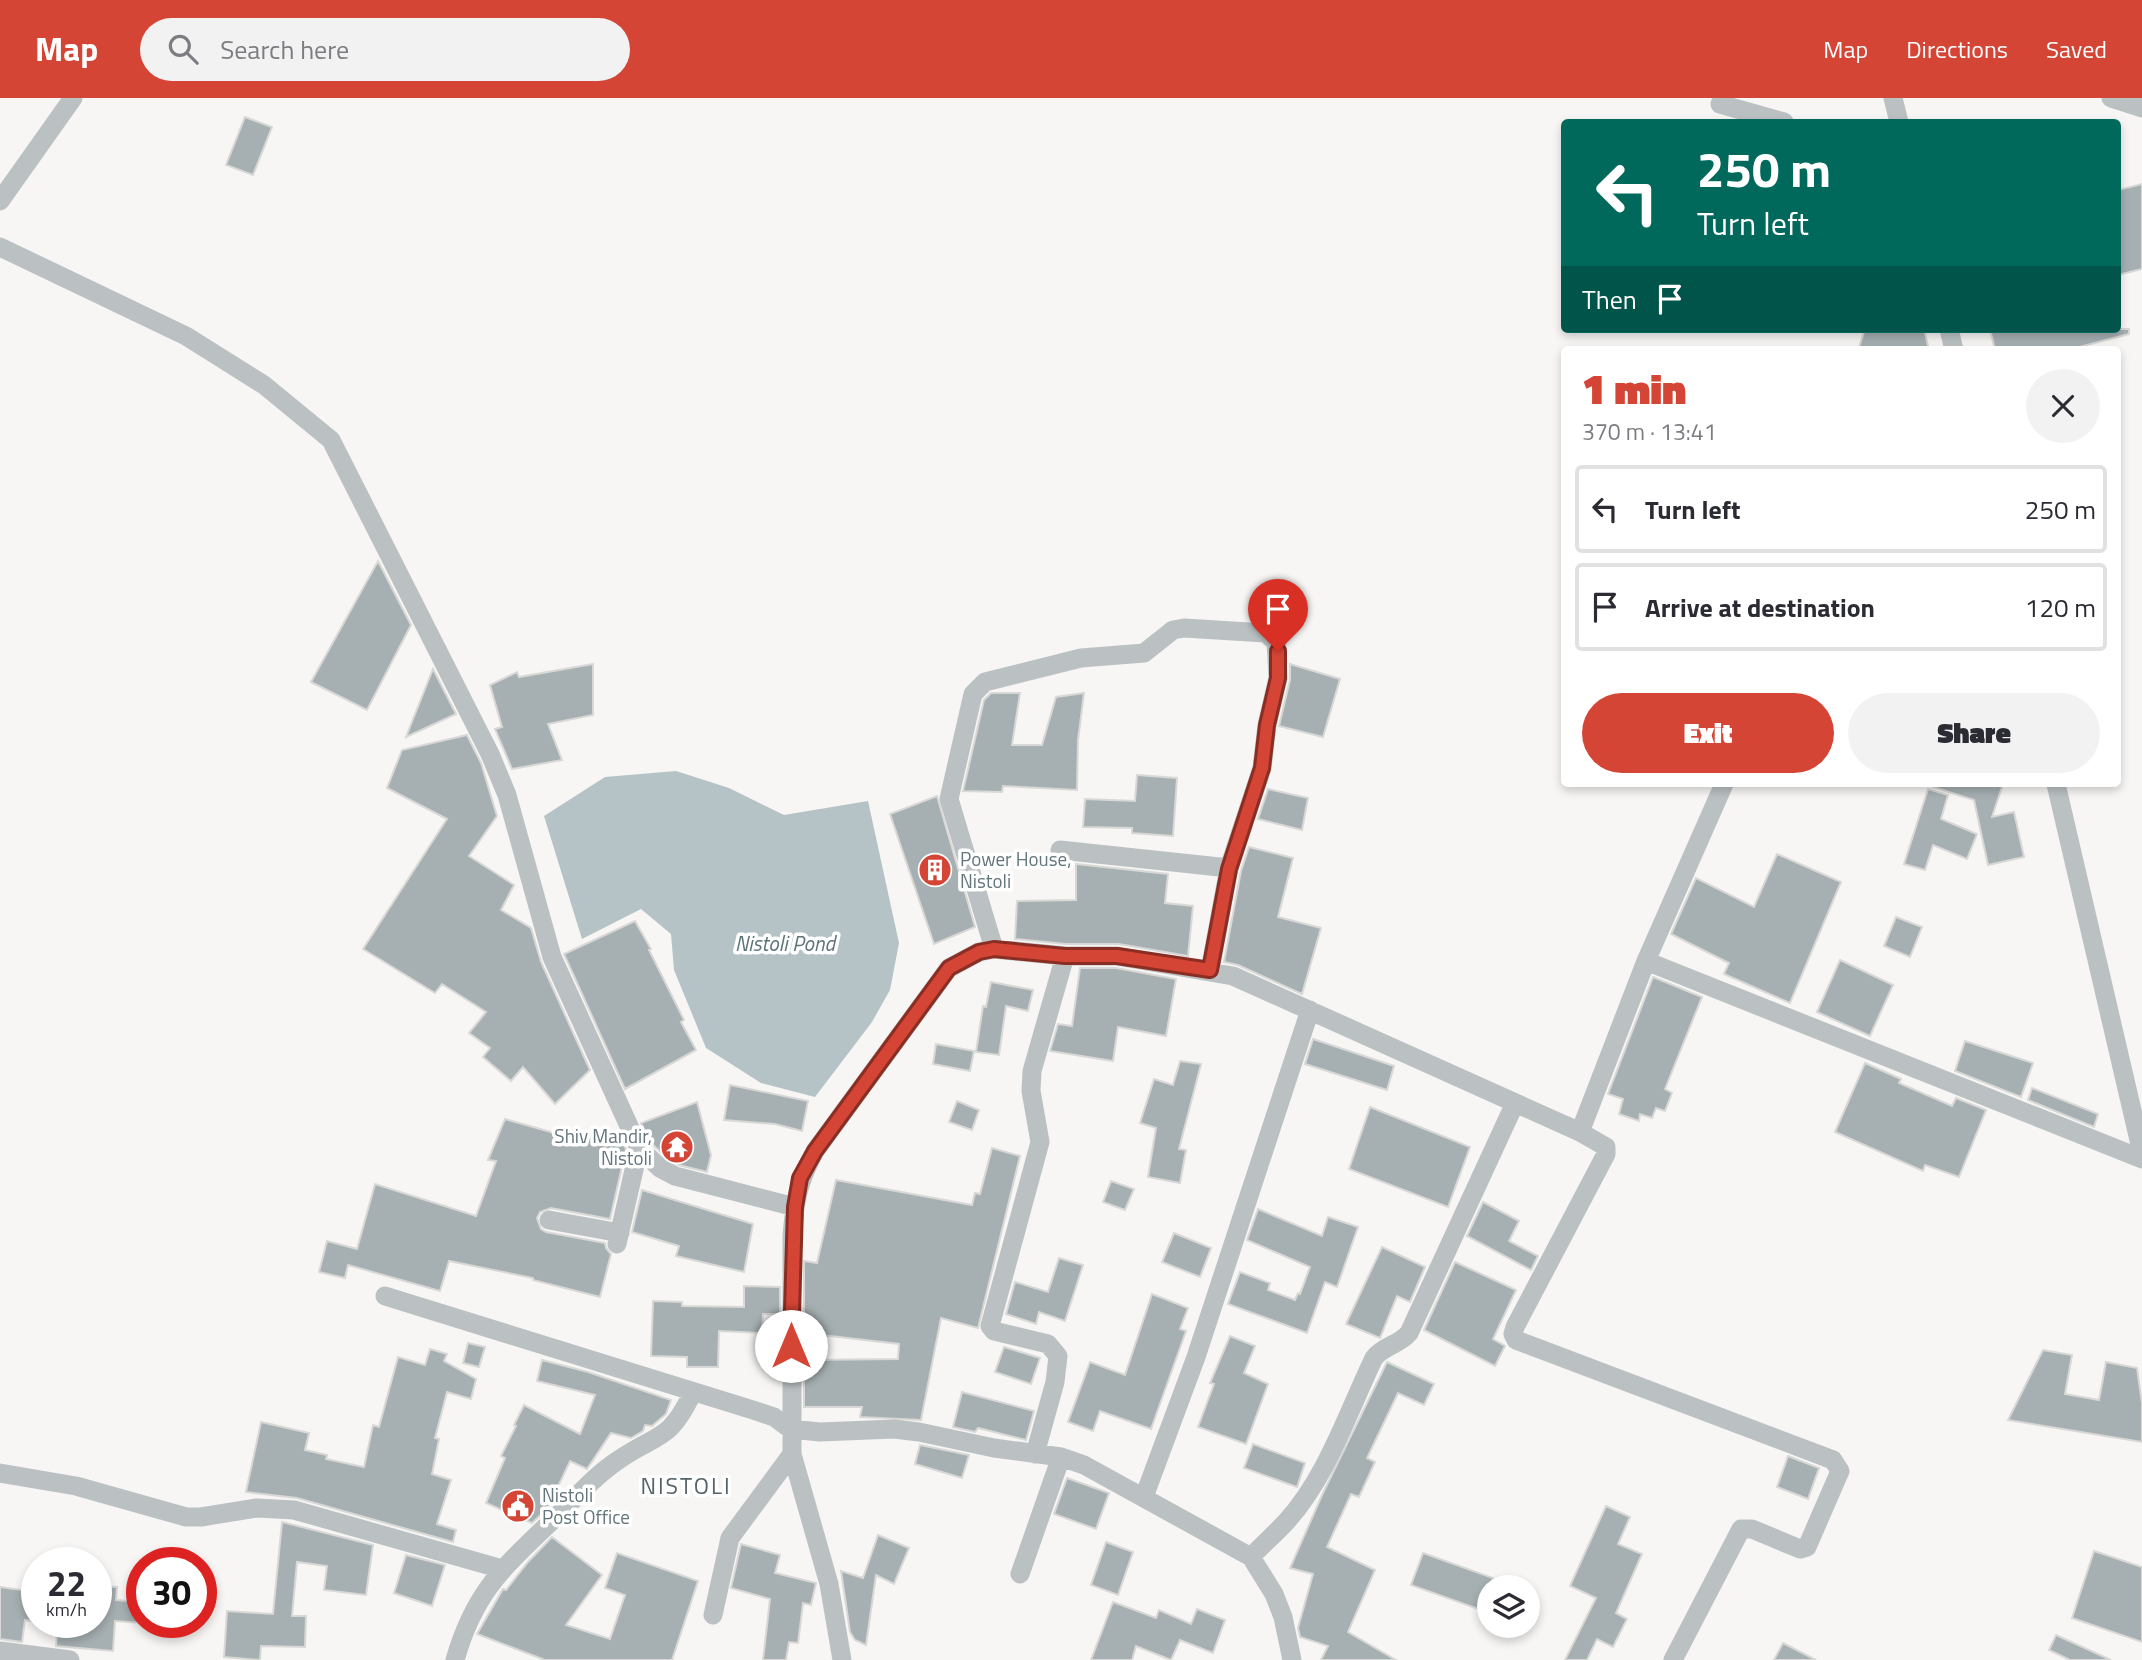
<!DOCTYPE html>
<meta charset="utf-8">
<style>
body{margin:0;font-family:"Titillium Web",sans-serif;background:#f2f2f3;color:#2b2b33;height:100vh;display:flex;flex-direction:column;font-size:26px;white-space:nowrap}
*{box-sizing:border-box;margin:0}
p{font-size:23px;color:#7c7c81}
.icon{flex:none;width:38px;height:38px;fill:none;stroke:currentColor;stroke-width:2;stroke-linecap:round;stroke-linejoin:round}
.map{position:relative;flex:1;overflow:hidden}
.details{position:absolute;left:1561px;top:248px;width:560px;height:441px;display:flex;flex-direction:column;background:#fff;border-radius:7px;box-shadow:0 4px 10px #0003}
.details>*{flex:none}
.hud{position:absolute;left:1561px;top:21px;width:560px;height:214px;border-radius:7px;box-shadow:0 4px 10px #0003;background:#00695c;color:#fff;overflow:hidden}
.tools{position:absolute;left:1477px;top:1477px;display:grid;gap:14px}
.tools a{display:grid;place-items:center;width:63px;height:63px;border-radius:50%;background:#fff;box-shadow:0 4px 10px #0003;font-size:35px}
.speed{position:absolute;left:21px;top:1449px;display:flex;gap:14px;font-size:35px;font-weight:700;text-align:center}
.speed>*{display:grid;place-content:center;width:91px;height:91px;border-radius:50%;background:#fff;box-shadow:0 4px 10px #0003;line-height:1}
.speed small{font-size:18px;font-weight:400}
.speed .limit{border:10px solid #d22;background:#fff;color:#111}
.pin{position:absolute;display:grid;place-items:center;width:60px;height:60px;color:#fff;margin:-72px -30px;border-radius:50% 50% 50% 0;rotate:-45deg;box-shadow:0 0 7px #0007}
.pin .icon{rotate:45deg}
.me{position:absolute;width:77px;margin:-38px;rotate:0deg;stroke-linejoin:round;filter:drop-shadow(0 0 5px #0008)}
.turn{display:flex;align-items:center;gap:24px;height:147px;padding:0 21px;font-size:32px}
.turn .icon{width:91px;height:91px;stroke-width:2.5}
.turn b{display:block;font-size:49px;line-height:60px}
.then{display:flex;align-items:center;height:66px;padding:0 21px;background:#0003;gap:14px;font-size:26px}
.round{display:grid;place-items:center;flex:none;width:74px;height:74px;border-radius:37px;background:#f2f2f3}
.summary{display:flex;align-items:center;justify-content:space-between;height:119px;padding:0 21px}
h1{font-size:42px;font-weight:800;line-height:52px;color:#d54535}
.primary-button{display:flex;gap:14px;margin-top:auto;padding:14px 21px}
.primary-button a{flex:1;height:80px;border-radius:42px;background:#d54535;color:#fff;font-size:28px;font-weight:800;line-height:80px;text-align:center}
.primary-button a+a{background:#f2f2f3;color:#2b2b33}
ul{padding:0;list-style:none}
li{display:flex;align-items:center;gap:21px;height:88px;margin:0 14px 10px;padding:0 7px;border:4px solid #e1e1e2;border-radius:7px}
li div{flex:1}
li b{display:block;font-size:26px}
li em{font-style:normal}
header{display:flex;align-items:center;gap:42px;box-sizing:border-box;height:98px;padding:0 35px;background:#d54535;color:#fff}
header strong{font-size:33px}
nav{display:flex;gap:38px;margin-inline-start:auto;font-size:24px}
.search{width:490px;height:63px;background:#f2f2f3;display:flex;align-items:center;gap:18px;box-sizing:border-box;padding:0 24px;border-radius:38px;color:#7c7c81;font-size:26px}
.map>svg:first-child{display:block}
.water{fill:#b6c3c6}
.building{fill:#a6afb2;stroke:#d8d8d6;stroke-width:2}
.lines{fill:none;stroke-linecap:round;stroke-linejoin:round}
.minor{stroke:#bbc1c3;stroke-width:19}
.route-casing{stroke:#8a2d22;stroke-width:18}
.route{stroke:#d54535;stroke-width:12}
.labels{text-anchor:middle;stroke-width:7;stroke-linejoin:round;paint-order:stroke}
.poi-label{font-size:19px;fill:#64757c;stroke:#fff;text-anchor:start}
.water-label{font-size:21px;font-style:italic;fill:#5e7478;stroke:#fff}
.quarter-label{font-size:23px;letter-spacing:2px;fill:#556268;stroke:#fff}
</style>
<header>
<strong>Map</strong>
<div class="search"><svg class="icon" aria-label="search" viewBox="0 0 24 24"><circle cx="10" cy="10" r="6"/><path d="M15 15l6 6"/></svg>Search here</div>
<nav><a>Map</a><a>Directions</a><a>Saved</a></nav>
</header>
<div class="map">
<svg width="2142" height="1562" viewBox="0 0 2142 1562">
<rect width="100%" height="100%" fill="#f7f6f4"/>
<path class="water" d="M676,673l53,17 55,27 84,-14 31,142 -9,47 -18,32 -57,75 -54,-14 -55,-35 -32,-78 -3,-36 -30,-25 -59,30 -38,-123 61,-39z"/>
<path class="building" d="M245,19l27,10 -19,48 -27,-10z
M2142,86v85l-24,6v-85z
M1865,231h59l5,21h-71z
M1990,231h139v5l-61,16h-73z
M378,463l33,64 -44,85 -56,-28z
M593,566v51l-45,9 14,36 -50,9 -17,-40 7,-2 -12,-42 27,-13 2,5z
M1290,566l50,15 -17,58 -44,-11 11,-46z
M433,571l23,45 -50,23z
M991,595h29l-8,52h30l14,-48 28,-4 -6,47 -1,50 -74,-4 -1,6 -39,-1 21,-91z
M467,637l14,28 16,53 -28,40 45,29 -13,25 30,18 10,34 49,108 -35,34 -32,-37 -12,14 -28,-24 7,-9 -21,-15 17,-21 -44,-28 -7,9 -72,-44 84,-130 -60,-31 15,-38z
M1137,677l40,3 -4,58 -41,-3v-5l-49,-1 2,-28 50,2z
M1934,686h69l-11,33 22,-5 10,45 -36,8 -14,-65 -41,-13z
M1268,691l40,9 -6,32 -44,-11z
M1928,691l20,6 -7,24 36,15 -10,25 -34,-14 -8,25 -21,-6z
M937,698l38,131 -41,17 -44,-130z
M1249,749l44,11 -15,59 43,11 -19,66 -64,-29 -14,-3 17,-91z
M1777,756l64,28 -51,121 -66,-29 5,-11 -58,-29 25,-56 58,29z
M1076,766l92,10 -3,29 28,3 -5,50 -69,-12h-53l-51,-5 2,-38 59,-1z
M1896,819l26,10 -12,30 -26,-11z
M635,823l16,28 -2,1 35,70 -3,2 15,28 -71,39 -61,-135z
M1840,862l53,25 -23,51 -53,-24z
M1080,870h36l60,11 -10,57 -48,-9 -5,34 -63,-10 8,-27 14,2z
M1653,879l49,20 -37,92 7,4 -7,18 -9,-3 -4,10 -12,-4 -1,7 -20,-7 4,-15 -15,-5z
M991,884l42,8 -5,21 -22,-5 -7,49 -23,-3 7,-46 3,1z
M1313,941l81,27 -7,24 -82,-26z
M1965,943l68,22 -12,34 -66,-26z
M936,946l38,7 -4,20 -37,-7z
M1180,963l21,3 -22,85 7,1 -6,33 -32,-6 8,-49 -16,-5 14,-44 19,6z
M1865,965l36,16 -2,4 53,23 4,-8 30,12 -27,67 -34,-12 -2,6 -88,-39z
M730,987l78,16 -6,30 -27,-7 -51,-4z
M2032,990l66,26 -4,13 -66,-27z
M957,1003l22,9 -7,20 -23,-8z
M697,1004l14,53 -4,17 -28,-7 -12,-7 -18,-17 -8,-18z
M1370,1009l100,40 -22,60 -99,-38z
M505,1021l49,14 1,-5 52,11v-4l13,2 6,12 -16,70 -59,-11 -11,4 -3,6 4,11 5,3 59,11 1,5 5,6 -11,43 -67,-17v-2l-84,-17 -9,30 -92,-26 -3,13 -26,-6 8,-31 30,8 18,-65 101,32 20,-55 -8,-1z
M992,1050l28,8 -42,172 -37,-10 -20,102 -61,-3 2,-10h-58v-47l94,-1 1,-15 -95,-11v-72l13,2 19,-83 136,25 3,-12 5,1z
M1111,1083l23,8 -9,21 -22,-8z
M642,1092l111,34 -9,48 -68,-16 3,-10 -47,-14z
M1483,1104l36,19 -10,20 29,15 -7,14 -64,-34z
M1258,1111l64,27 6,-19 30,10 -21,60 -12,-5 -18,51 -79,-29 12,-32 30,11 -2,7 27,10 3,-7 2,1 10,-27 -63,-27z
M1174,1135l37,15 -11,29 -38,-15z
M1382,1149l43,20 -15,35 -13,-6 -17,42 -34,-14z
M1059,1160l24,7 -18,56 -26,-9 -3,12 -30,-10 9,-32 33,10z
M1455,1164l61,28 -23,49 12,7 -10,20 -71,-36z
M744,1188l36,1v27h-17l-1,19 -43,-2 -1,36h-31v-10l-36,-1 2,-55 29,1v4l62,1z
M1152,1196l36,14 -8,21 6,2 -35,98 -51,-18 -7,20 -25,-9 22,-60 35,13z
M1230,1238l25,10 -11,27 24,11 -22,60 -48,-17 16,-43 -4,-1z
M468,1245l17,4 -6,20 -16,-4z
M1004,1249l36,11 -9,26 -36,-12z
M430,1251l17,5 -3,7 32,18 -5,20 -24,-7 -12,46 4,1 -7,35 19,6 -14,44 19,6 -3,12 -156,-44 -51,-6 15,-70 48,11 -4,17 22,5 -1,4 38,8 9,-42 6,2 19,-70 27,8z
M2043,1252l29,5 -7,39 34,6 7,-38 31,6 5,35v39l-134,-22z
M542,1262l46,12 83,28 -5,14 -14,12 -7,-1 -2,6 -12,7 -20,-5 -24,36 -17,-8 -22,47 -16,15 -46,-20 19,-45 -4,-2 15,-30 -2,-1 10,-20 56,29 15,-39 -58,-14z
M1387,1264l47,22 -10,21 -26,-12 -31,65 8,4 -16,35 -8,-3 -24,53 48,23 -27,62 48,28h-75l7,-14 -28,-9 -2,-9 15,-54 -23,-6 33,-75z
M962,1294l72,19 -8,29 -48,-12 -3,4 -22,-5z
M1253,1346l52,19 -8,24 -53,-19z
M920,1347l49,10 -7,23 -47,-14z
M1788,1358l31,12 -11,31 -31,-12z
M1067,1380l42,15 -13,36 -42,-15z
M1606,1408l24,11 -12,27 24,10 -26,59 11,6 -14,28 -16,-8 -10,21h-22l31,-62 -26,-12z
M282,1424l91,23 -7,50 -42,-5 3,-24 -30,-4 -5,54h14l-1,31 -44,-1 -1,14 -36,-3 3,-46 46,3z
M878,1437l31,13 -15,36 -18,-9 -10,70 -11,-5 -5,-8 -9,-61 22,7z
M552,1439l50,38 -36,50 44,14 15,-44 -20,-7 12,-35 81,28 -26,79h-127l-68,-26 26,-45 3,1 22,-28z
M1106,1444l27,10 -15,43 -27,-10z
M741,1446l39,11 -5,18 41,10 -5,22 -8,-2 -5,40 -9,-1 -3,18h-23l7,-61 -39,-11z
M2094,1453l48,16v75l-70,-24z
M1423,1455l70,25 -12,32 -70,-25z
M406,1457l39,10 -13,41 -38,-13z
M96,1488l21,1 -1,13 26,2v21l-27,-2 -2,30 -57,-5 2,-24h38z
M0,1489l37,5v30l-12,-2 -3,22 -22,-3z
M1113,1504l43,16 3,-8 32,14 6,-15 28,11 -12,33 -33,-13 -9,20 -35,-14 -4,14h-41z
M2056,1537l55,25h-41l-21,-10z
M1783,1545l33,17h-42z"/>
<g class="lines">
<path class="minor" d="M1893,0l6,24
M2111,0l31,10
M1720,6l64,18
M0,103l73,-103
M0,149l186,89 78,49 67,55 159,314 17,41 45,162 87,191 21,20 15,8 120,31
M1949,231l5,21
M2056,686l86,369
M1060,752l169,18
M994,851l-45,-150 24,-105 12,-12 96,-24 63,-5 29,-23 11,-2 81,5 11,9 2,36 -11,47 -5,43 -33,100 -19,102
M1646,863l496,198
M1580,1034l26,15v7l-91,173 -2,7 3,6 317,120 7,11 -33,76 -7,2 -48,-20h-11l-68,131
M549,1122l71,13
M617,1146l22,-96
M385,1198l368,114 21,7 16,12 30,3 74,-3 25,3 75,16 67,9 23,8 167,92 23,37 9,23 9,43
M1035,1356l20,-72 3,-26 -10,-12 -54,-13 -4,-5 50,-184 -9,-51 1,-20 33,-115
M0,1375l76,13 110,31h15l56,-9 37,2 208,59
M1144,1399l52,-140 114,-347
M1251,1459c11,-12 24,-23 35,-35 41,-45 62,-110 88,-164 9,-12 25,-13 35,-25l106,-230
M1020,1476l41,-117
M713,1517l17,-77 62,-84
M0,1553l70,9
M455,1562c21,-74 54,-97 107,-149 17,-17 34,-36 55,-50 41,-29 51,-17 76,-69
M842,1562l-13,-76 -37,-130v-219c3,-35 6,-53 23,-84l134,-183 30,-16 15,-3 71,7h52l116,20 347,156 66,-171 78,-177"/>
</g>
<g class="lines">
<defs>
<path id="route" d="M791,1248l4,-139 5,-29 15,-27 134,-183 30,-16 15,-3 71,7h52l93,14 19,-101 33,-101 5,-43 11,-47v-27"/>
</defs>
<use href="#route" class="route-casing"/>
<use href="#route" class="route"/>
</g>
<defs>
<symbol id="building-disc" viewBox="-11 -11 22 22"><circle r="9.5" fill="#d54535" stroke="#fff"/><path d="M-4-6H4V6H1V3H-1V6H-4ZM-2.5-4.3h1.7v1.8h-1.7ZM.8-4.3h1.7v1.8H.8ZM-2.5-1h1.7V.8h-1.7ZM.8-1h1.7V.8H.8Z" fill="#fff"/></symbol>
<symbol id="temple-disc" viewBox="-11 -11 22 22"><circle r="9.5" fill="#d54535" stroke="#fff"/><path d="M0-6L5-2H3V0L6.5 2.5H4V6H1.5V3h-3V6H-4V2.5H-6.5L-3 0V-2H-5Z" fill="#fff"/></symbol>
<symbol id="civic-disc" viewBox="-11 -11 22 22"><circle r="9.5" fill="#d54535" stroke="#fff"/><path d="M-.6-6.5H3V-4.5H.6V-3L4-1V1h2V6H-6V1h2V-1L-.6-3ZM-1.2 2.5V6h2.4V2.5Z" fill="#fff"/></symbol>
</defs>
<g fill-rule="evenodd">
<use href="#building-disc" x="916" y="753" width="38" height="38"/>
<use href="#temple-disc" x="658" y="1030" width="38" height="38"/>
<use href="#civic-disc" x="499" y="1389" width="38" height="38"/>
</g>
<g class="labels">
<g class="poi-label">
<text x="960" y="768">Power House,<tspan x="960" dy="22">Nistoli</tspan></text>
<text x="652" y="1045" text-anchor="end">Shiv Mandir,<tspan x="652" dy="22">Nistoli</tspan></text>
<text x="542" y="1404">Nistoli<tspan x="542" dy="22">Post Office</tspan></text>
</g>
<g class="water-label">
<text x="785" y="853">Nistoli Pond</text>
</g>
<g class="quarter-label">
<text x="686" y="1396">NISTOLI</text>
</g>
</g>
</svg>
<div class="tools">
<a><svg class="icon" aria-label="layers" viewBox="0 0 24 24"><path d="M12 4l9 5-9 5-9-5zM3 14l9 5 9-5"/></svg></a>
</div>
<div class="speed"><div>22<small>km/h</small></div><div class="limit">30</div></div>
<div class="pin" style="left:1278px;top:553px;background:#d93025"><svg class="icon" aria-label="arrive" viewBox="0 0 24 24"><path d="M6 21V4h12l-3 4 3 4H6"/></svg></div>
<svg class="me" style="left:791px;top:1248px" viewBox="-20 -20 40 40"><circle r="19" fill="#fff"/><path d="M0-13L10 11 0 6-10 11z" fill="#d54535"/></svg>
<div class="hud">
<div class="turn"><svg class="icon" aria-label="left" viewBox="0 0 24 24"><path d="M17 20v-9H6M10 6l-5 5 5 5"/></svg><div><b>250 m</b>Turn left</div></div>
<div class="then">Then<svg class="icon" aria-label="arrive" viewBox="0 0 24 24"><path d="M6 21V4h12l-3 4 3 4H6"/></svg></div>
</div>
<section class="details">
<div class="summary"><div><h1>1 min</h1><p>370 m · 13:41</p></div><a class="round"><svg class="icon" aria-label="close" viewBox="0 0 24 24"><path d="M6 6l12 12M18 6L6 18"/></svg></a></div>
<ul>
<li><svg class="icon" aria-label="left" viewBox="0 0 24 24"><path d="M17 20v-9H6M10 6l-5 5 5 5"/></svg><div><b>Turn left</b></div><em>250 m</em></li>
<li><svg class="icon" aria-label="arrive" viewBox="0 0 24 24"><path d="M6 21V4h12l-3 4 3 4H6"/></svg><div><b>Arrive at destination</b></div><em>120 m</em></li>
</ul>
<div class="primary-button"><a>Exit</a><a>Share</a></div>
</section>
</div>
